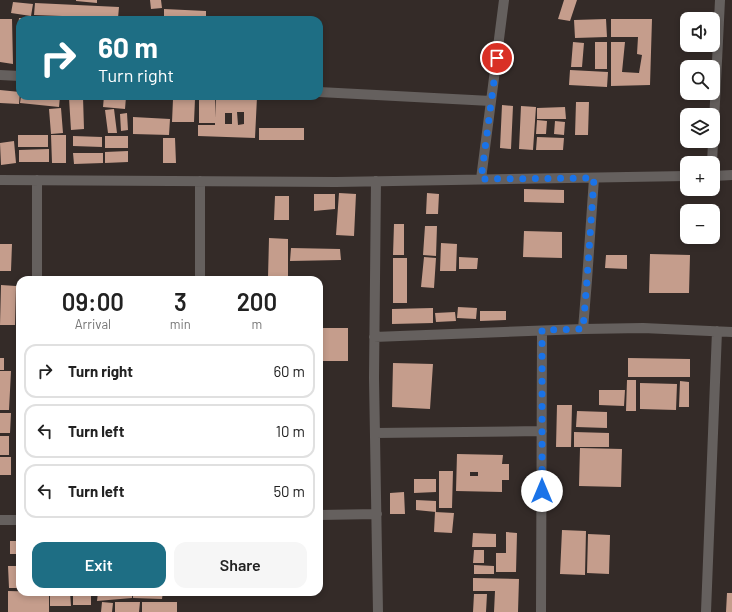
<!DOCTYPE html>
<meta charset="utf-8">
<style>
body{margin:0;font-family:Barlow,sans-serif;background:#f6f6f6;color:#222;height:100vh;display:flex;flex-direction:column;font-size:15px;white-space:nowrap}
*{box-sizing:border-box;margin:0}
p{font-size:13px;color:#767676}
.icon{flex:none;width:22px;height:22px;fill:none;stroke:currentColor;stroke-width:2;stroke-linecap:round;stroke-linejoin:round}
.map{position:relative;flex:1;overflow:hidden}
.sheet{position:absolute;left:16px;top:276px;width:307px;height:320px;display:flex;flex-direction:column;background:#fff;border-radius:12px;box-shadow:0 2px 6px #0003}
.sheet>*{flex:none}
.banner{position:absolute;left:16px;top:16px;width:307px;height:84px;border-radius:12px;box-shadow:0 2px 6px #0003;background:#1e6e84;color:#fff;overflow:hidden}
.fabs{position:absolute;left:680px;top:12px;display:grid;gap:8px}
.fabs a{display:grid;place-items:center;width:40px;height:40px;border-radius:8px;background:#fff;box-shadow:0 2px 6px #0003;font-size:20px}
.pin{position:absolute;display:grid;place-items:center;width:34px;height:34px;color:#fff;margin:-17px;border:2px solid #fff;border-radius:50%;box-shadow:0 1px 4px #0007}
.me{position:absolute;width:44px;margin:-22px;rotate:0deg;stroke-linejoin:round;filter:drop-shadow(0 0 3px #0008)}
.turn{display:flex;align-items:center;gap:14px;height:84px;padding:0 16px;font-size:18px}
.turn .icon{width:52px;height:52px;stroke-width:2.5}
.turn b{display:block;font-size:28px;line-height:34px}
.eta{display:flex;justify-content:space-evenly;align-items:center;height:68px;text-align:center}
.eta b{font-size:24px;font-weight:600;line-height:28px}
.button{display:flex;gap:8px;margin-top:auto;padding:8px 16px}
.button a{flex:1;height:46px;border-radius:12px;background:#1e6e84;color:#fff;font-size:16px;font-weight:600;line-height:46px;text-align:center}
.button a+a{background:#f6f6f6;color:#222}
ul{padding:0;list-style:none}
li{display:flex;align-items:center;gap:12px;height:54px;margin:0 8px 6px;padding:0 8px;border:2px solid #e0e0e0;border-radius:12px}
li div{flex:1}
li b{display:block;font-size:15px}
li em{font-style:normal}
.map>svg:first-child{display:block}
.building{fill:#c59d8c;fill-rule:evenodd}
.lines{fill:none;stroke-linecap:round;stroke-linejoin:round}
.minor{stroke:#65605e;stroke-width:10}
.route{stroke:#1a73e8;stroke-width:7;stroke-dasharray:0 12.6}
</style>
<div class="map">
<svg width="732" height="612" viewBox="0 0 732 612">
<rect width="100%" height="100%" fill="#342b28"/>
<path class="building" d="M76,0h21v3l-21,-2z
M150,0h11l1,8 -11,1z
M564,0h13l-7,21 -12,-2z
M13,2l20,2 -2,12 -20,-3z
M35,3l84,4 -1,11 -84,-3z
M164,9l42,2v9h-42z
M19,18h35v2h-34v8h-2z
M56,18l15,1 -1,1h-15z
M0,19h12l1,45 -13,-2z
M606,19l1,18 -32,1 -1,-18z
M611,19h41l-2,66 -39,1v-44h14l-3,30 17,1 3,-18 -5,-1 1,-17h-27z
M573,42l11,1 -2,24h-11z
M595,42h12v27h-12z
M570,70l38,2 -1,15 -38,-2z
M0,90l20,2 -1,12 -19,-1z
M21,96h39l-1,11 -39,-4z
M104,96l22,1 -1,12 -22,-2z
M216,96l41,1 -2,41 -57,-2v-11h17v-2h-16v-23h16v18zM237,112h7v12l-6,1zM225,113h7v11h-7z
M83,97l1,32 -13,1 -2,-32z
M173,99h22l-1,23h-22z
M576,102h13l-1,33h-13z
M502,105l11,1 -2,43 -11,-1z
M521,106l15,1 -3,43 -14,-1z
M565,107l1,12h-29v-11z
M61,108l2,25 -12,1 -2,-25z
M114,109l3,24h-9l-3,-23z
M127,113l1,17 -7,1 -1,-17z
M133,117l37,2 -1,16 -36,-1z
M537,120l10,1 -1,13h-10z
M555,121l10,1 -1,13 -10,-1z
M259,128h45v12h-45z
M18,135h30v12h-30z
M51,135h15v28h-14z
M73,136l29,1v10l-29,-1z
M105,136h23v12h-23z
M537,137l27,1 -1,12h-27z
M163,138h12l1,25h-13z
M14,141l2,22 -15,2 -1,-22z
M49,149v13h-30v-12z
M128,151v11l-23,1v-11z
M73,153h30v10l-29,1z
M524,189l40,1v13l-40,-1z
M339,193l17,1 -2,42 -18,-1z
M427,193l12,1 -1,20h-12z
M314,194h21v15l-21,2z
M275,196h14v24h-15z
M394,224h10v31h-11z
M425,226h12l-1,30 -13,-1z
M524,231l38,1v26l-39,-1z
M269,238l19,1v40l-20,-1z
M441,243l16,1 -1,27h-16z
M0,244h12l-1,27h-11z
M291,248l49,1 1,11 -51,1z
M650,254l40,1 -1,38h-40z
M606,255h21v14l-22,-1z
M424,257l12,1 -2,30 -13,-1z
M459,257l19,1 -1,11h-18z
M393,258h14v45h-14z
M1,285l15,1 -1,39h-15z
M458,307l19,1 -1,11 -19,-1z
M433,308v15l-41,1v-15z
M480,311h26v9l-26,1z
M455,312l1,9 -20,1 -1,-9z
M319,328h29v33h-29z
M0,358h4v12h-4z
M628,358l62,1v18h-62z
M393,363l40,1 -3,45 -38,-2z
M0,371h11l-2,39h-9z
M627,380h9v31h-10z
M680,381l9,1v25h-10z
M640,383l37,1 -1,26 -36,-1z
M599,390h26l-1,16 -25,-1z
M557,405h15l-1,42h-15z
M577,411l30,1v16l-31,-1z
M0,413h11l-1,20h-10z
M574,432l35,1v14h-35z
M0,436h9v19h-9z
M580,448l42,1 -1,38 -42,-1z
M457,454l46,1 -1,9h7v16h-7v12l-46,-1zM470,472h8v4h-8z
M0,457h11v18h-11z
M439,471h14l-1,37h-13z
M414,479h22v13l-22,1z
M404,492l1,22h-15v-21z
M416,500l20,1v11l-20,-2z
M435,512l19,1 -2,20 -18,-1z
M562,530l24,1 -1,44 -25,-1z
M506,532l11,1 -1,39h-20v-19h10z
M473,533l23,1v13h-24z
M588,534l22,1 -1,39 -22,-1z
M10,541h10v13h-10z
M474,550h10v13h-11z
M474,565l20,1v8h-20z
M8,566h11l1,22h-11z
M473,578l46,1 -1,33h-24l1,-21h-22z
M8,591l41,1v20h-41z
M50,592h20l1,14h-21z
M73,592h18v13h-18z
M98,592h34v6l-35,3z
M133,592h30l-1,7 -29,-1z
M727,593h5v19h-6z
M474,594h13l-1,18h-13z
M102,602l11,1 -1,9h-11z
M115,602h25l-1,10h-24z
M142,602h35v10h-35z"/>
<g class="lines">
<path class="minor" d="M0,75l20,1
M319,92l172,9
M712,163l8,-163
M713,176l19,-1
M481,179l23,-179
M0,180l336,2 351,-6
M37,180v100
M200,181v99
M376,181l-2,197 4,234
M583,329l4,-49 7,-102
M374,337l209,-8 60,-1 89,4
M375,433l167,-2
M319,515l58,-1
M0,520h20
M541,612l1,-281
M706,612l11,-281"/>
</g>
<g class="lines">
<path class="route" d="M497,58l-16,121 113,-1 -7,102 -4,49 -41,1v161"/>
</g>
</svg>
<div class="fabs">
<a><svg class="icon" aria-label="sound" viewBox="0 0 24 24"><path d="M4 9h4l5-4v14l-5-4H4zM17 9q2 3 0 6"/></svg></a>
<a><svg class="icon" aria-label="search" viewBox="0 0 24 24"><circle cx="10" cy="10" r="6"/><path d="M15 15l6 6"/></svg></a>
<a><svg class="icon" aria-label="layers" viewBox="0 0 24 24"><path d="M12 4l9 5-9 5-9-5zM3 14l9 5 9-5"/></svg></a>
<a>+</a>
<a>−</a>
</div>
<div class="pin" style="left:497px;top:58px;background:#d93025"><svg class="icon" aria-label="arrive" viewBox="0 0 24 24"><path d="M6 21V4h12l-3 4 3 4H6"/></svg></div>
<svg class="me" style="left:542px;top:491px" viewBox="-20 -20 40 40"><circle r="19" fill="#fff"/><path d="M0-13L10 11 0 6-10 11z" fill="#1a73e8"/></svg>
<div class="banner">
<div class="turn"><svg class="icon" aria-label="right" viewBox="0 0 24 24"><path d="M7 20v-9h11M14 6l5 5-5 5"/></svg><div><b>60 m</b>Turn right</div></div>
</div>
<section class="sheet">
<div class="eta">
<div><b>09:00</b><p>Arrival</p></div>
<div><b>3</b><p>min</p></div>
<div><b>200</b><p>m</p></div>
</div>
<ul>
<li><svg class="icon" aria-label="right" viewBox="0 0 24 24"><path d="M7 20v-9h11M14 6l5 5-5 5"/></svg><div><b>Turn right</b></div><em>60 m</em></li>
<li><svg class="icon" aria-label="left" viewBox="0 0 24 24"><path d="M17 20v-9H6M10 6l-5 5 5 5"/></svg><div><b>Turn left</b></div><em>10 m</em></li>
<li><svg class="icon" aria-label="left" viewBox="0 0 24 24"><path d="M17 20v-9H6M10 6l-5 5 5 5"/></svg><div><b>Turn left</b></div><em>50 m</em></li>
</ul>
<div class="button"><a>Exit</a><a>Share</a></div>
</section>
</div>
